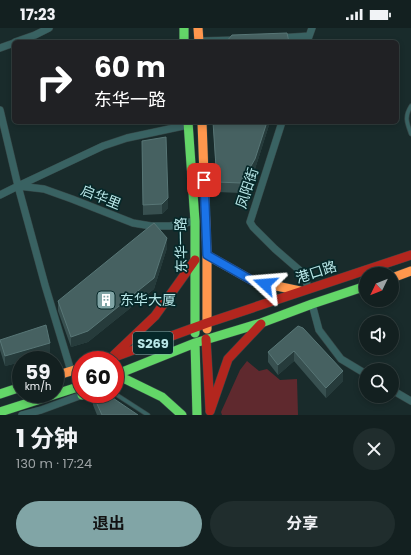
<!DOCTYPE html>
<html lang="zh">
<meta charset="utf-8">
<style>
body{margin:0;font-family:Poppins,"Noto Sans SC",sans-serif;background:#202d2d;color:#f1f3f6;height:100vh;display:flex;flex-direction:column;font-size:15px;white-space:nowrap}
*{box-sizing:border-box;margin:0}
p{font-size:13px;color:#9da3a5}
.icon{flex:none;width:22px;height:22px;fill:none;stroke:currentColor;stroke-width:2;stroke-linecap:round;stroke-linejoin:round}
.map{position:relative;height:387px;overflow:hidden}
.sheet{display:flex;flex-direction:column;background:#132020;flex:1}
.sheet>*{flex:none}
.guide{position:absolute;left:12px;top:12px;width:387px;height:84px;border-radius:6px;box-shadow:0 2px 6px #0003,0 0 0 1px #323e3e;background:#202124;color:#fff;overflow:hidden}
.needle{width:26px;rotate:227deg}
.tools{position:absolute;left:359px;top:239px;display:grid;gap:8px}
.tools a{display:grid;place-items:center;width:40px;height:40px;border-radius:50%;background:#132020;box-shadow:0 2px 6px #0003,0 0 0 1px #323e3e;font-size:20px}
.speed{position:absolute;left:12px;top:323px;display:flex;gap:8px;font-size:20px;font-weight:700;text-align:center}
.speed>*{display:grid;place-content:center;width:52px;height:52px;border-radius:50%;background:#132020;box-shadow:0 2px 6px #0003,0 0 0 1px #323e3e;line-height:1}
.speed small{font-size:10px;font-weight:400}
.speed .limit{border:6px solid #d22;background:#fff;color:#111}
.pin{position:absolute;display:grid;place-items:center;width:34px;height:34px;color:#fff;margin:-17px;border-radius:8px;box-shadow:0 2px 6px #0006}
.me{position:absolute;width:44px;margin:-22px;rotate:289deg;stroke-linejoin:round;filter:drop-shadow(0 0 3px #0008)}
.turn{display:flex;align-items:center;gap:14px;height:84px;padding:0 16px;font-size:18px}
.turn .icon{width:52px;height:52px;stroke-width:2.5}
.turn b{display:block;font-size:28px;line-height:34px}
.round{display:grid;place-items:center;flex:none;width:42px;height:42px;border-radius:21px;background:#202d2d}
.headline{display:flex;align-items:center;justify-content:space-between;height:68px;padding:0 16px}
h1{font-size:24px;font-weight:700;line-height:30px}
.action{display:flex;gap:8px;margin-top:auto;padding:8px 16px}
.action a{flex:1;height:46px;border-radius:24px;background:#81a5a6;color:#111;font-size:16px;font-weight:700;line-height:46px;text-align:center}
.action a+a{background:#202d2d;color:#f1f3f6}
.status{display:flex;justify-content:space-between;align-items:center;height:28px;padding:0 20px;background:#132020;direction:ltr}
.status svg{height:11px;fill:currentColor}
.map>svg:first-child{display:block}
.green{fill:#5f292e}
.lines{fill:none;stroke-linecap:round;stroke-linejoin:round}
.lane-casing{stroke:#354646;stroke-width:5}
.street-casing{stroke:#354646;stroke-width:8}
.fast-casing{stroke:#354646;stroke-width:10}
.slow-casing{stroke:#354646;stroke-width:10}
.jam-casing{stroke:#354646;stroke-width:10}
.lane{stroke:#396262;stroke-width:3.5}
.street{stroke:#396262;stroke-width:7}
.fast{stroke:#63d668;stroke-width:9}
.slow{stroke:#ff974d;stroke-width:9}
.jam{stroke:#b3261e;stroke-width:9}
.wall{fill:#385050}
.shaded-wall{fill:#263b3b}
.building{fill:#466161;stroke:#587676}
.route-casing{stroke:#114b97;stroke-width:10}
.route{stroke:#1a73e8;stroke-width:7}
.labels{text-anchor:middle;stroke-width:3.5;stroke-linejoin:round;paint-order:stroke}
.shield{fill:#062829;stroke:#83aeaf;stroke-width:1}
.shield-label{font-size:13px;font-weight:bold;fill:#b9e7e8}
.street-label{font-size:14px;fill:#b9e7e8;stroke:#062829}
.poi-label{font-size:14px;fill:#b9e7e8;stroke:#062829;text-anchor:start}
</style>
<div class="status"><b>17:23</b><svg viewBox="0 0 49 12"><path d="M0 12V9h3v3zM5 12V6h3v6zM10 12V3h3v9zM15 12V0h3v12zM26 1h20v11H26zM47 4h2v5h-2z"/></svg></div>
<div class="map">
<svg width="411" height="387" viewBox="0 0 411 387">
<rect width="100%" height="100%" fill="#192b2b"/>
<path class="green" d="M247,333l12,10 8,-2 13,11 17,-1 1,36h-76l-1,-3 19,-42z"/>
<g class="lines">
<defs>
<path id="lane" d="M411,78c-7,11 -4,17 0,28
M115,363l2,4 31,20"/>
<path id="street" d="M279,10l30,-2
M199,13l38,-1
M15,14l20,-7 14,-7
M307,14l5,-14
M0,20l14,-5
M0,82l18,76 27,99 26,86
M282,94l-32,100 3,5 22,22 30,26 3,14
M18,158l85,-40 24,-8 61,-13
M0,167l18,-9 26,3 28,10 61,24 18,3h19l25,-5
M312,276l7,26 22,29 25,15
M392,362l19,11
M22,387l19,-5 41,-15"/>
<path id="fast" d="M184,0v14
M188,94l7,99v112
M195,315l2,72
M115,347l80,-32 66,-20 51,-19 54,-18
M117,347l45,22 20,18
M0,366l21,-7
M82,367l1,-1
M0,384l81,-26"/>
<path id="slow" d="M198,0l1,14
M202,94l5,133v74
M207,227l46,26 47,10
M392,250l19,-7
M55,348l26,-8"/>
<path id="jam" d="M206,311l4,70
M114,327l41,-39 40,-56
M106,332l101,-37 204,-68
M210,383l18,-52 33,-35"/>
</defs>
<use href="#lane" class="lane-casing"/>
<use href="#street" class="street-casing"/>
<use href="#fast" class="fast-casing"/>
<use href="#slow" class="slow-casing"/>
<use href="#jam" class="jam-casing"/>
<use href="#lane" class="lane"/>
<use href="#street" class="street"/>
<use href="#fast" class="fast"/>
<use href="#slow" class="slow"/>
<use href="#jam" class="jam"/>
</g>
<path class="wall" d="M213,94h57l-15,47 -14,24 -24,-1z
M142,123l26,57 -6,6 -19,1z
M167,220l-13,41 -66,53 -17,5 -13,-36v-10z
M298,298l45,55 -17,17 -32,-37 -16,14 -10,-13v-10z
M0,312l50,13 -29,7v2l-16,4 -5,-16z
M93,367l45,20h-41l-4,-10z"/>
<path class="shaded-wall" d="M267,94h3l-15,47 -14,24v-10z
M168,170v10l-6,6v-10z
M167,210v10l-13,41 -66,53 -17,5v-10z
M50,315v10l-24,7h-5v2l-16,4v-10z
M294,323v10l-16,14v-10z
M343,343v10l-17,17v-10z"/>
<path class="building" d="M287,5l2,9h-63l6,-7z
M213,94h54l-12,37 -14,24 -24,-1z
M166,109l2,61 -6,6 -19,1 -1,-64z
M154,195l13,15 -13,40 -66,53 -17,6 -13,-36z
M46,297l4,18 -45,13 -5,-16z
M298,298l5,2 40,43 -17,17 -32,-37 -16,14 -10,-13z
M95,366h12l31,21h-36l-9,-20z"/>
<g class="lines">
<defs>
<path id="route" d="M204,152l3,75 46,26 12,3"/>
</defs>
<use href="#route" class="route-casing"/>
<use href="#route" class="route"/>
</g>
<defs>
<symbol id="building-square" viewBox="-11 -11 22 22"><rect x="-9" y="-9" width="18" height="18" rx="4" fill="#81a5a6" stroke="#062829"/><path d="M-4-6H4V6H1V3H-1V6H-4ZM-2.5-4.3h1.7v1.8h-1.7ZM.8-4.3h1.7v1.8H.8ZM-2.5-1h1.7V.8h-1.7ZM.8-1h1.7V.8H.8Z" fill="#fff"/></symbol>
</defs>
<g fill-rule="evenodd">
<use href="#building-square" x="95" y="261" width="22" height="22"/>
</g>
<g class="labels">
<rect class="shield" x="133" y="304" width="40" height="22" rx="3"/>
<g class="shield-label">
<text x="153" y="320">S269</text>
</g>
<g class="street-label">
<text transform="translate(247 160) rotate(-72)" y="5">凤阳街</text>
<text transform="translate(101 169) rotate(22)" y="5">启华里</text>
<text transform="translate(181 217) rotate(-91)" y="5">东华一路</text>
<text transform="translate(316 244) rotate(-18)" y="5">港口路</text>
</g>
<g class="poi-label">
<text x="120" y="277">东华大厦</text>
</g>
</g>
</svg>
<div class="tools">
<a><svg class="needle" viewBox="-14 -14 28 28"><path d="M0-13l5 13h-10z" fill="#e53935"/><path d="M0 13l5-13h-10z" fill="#9da3a5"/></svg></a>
<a><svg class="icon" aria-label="sound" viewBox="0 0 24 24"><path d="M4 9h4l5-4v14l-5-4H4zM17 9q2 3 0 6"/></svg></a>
<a><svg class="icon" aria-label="search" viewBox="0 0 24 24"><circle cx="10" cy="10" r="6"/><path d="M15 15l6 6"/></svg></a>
</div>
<div class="speed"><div>59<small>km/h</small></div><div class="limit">60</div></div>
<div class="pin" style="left:204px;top:152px;background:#d93025"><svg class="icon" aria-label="arrive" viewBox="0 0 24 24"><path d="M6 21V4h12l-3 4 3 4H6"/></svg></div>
<svg class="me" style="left:265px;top:256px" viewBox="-20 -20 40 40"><path d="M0-17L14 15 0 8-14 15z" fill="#1a73e8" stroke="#fff" stroke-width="4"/></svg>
<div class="guide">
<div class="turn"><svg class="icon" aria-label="right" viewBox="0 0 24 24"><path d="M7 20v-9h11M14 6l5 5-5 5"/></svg><div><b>60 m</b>东华一路</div></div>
</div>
</div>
<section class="sheet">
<div class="headline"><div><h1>1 分钟</h1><p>130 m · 17:24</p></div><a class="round"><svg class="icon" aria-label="close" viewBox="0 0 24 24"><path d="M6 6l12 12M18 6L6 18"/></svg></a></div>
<div class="action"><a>退出</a><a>分享</a></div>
</section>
